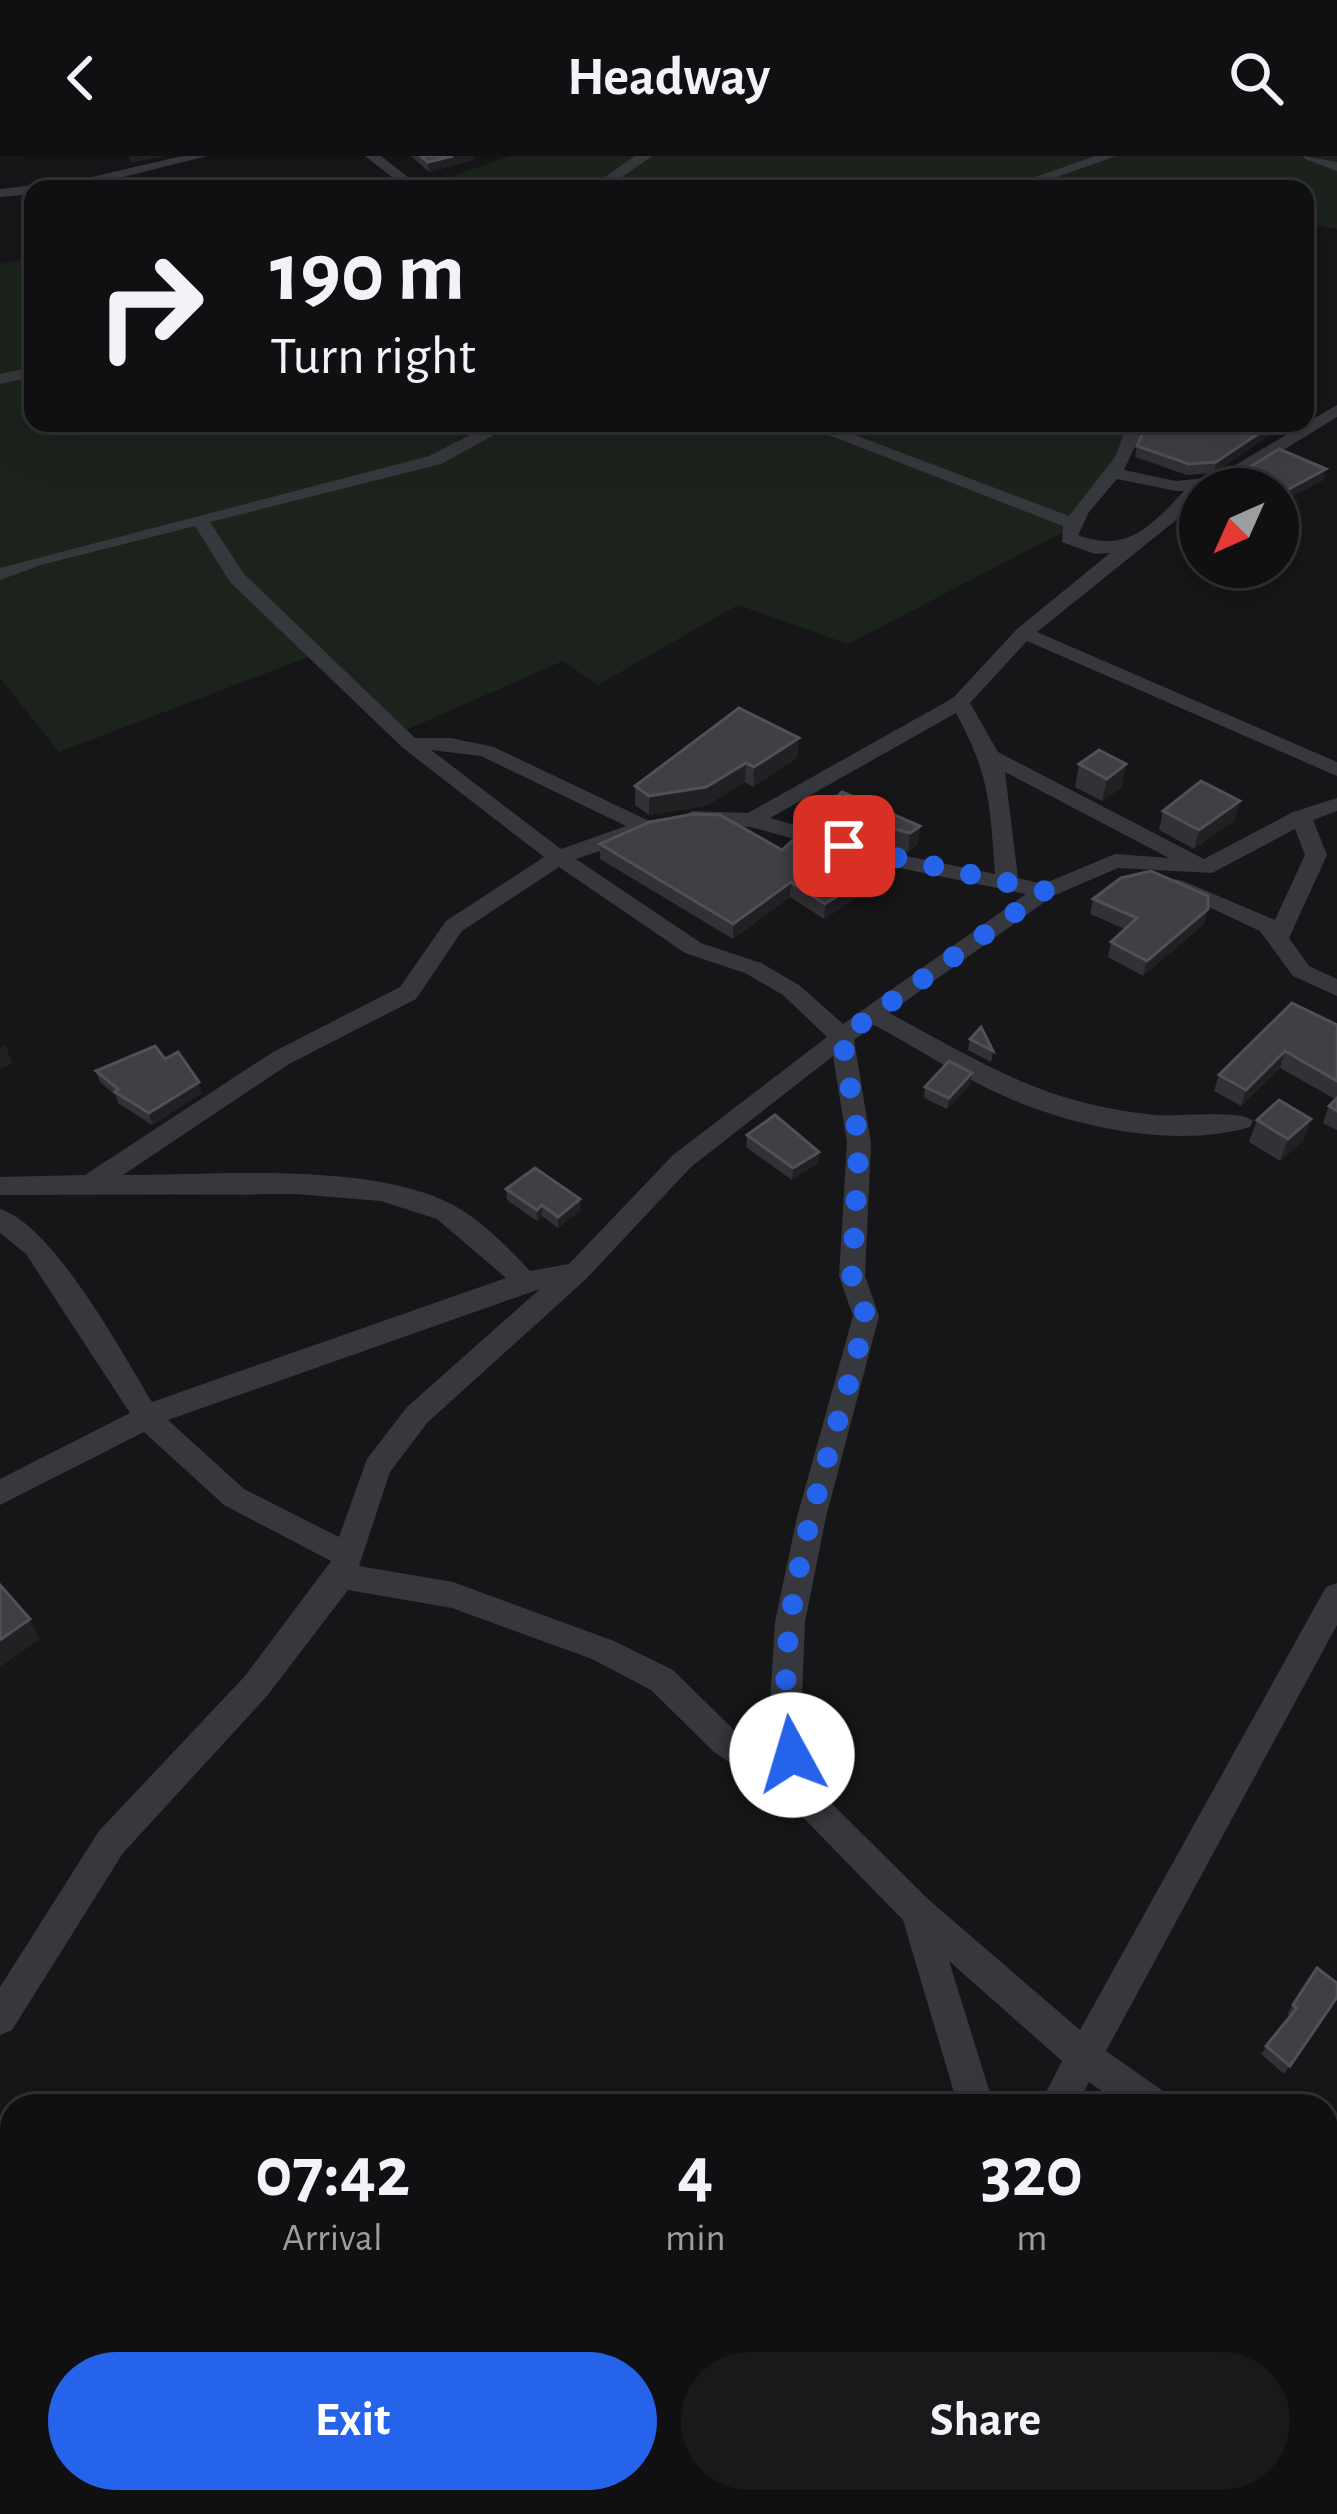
<!DOCTYPE html>
<style>
body{margin:0;font-family:"Alegreya Sans",sans-serif;background:#19191b;color:#f1f3f6;height:100vh;display:flex;flex-direction:column;font-size:45px;white-space:nowrap}
*{box-sizing:border-box;margin:0}
p{font-size:39px;color:#9c9d9f}
.icon{flex:none;width:66px;height:66px;fill:none;stroke:currentColor;stroke-width:2;stroke-linecap:round;stroke-linejoin:round}
.map{position:relative;flex:1;overflow:hidden}
.drawer{position:absolute;left:0px;top:1938px;width:1338px;height:420px;display:flex;flex-direction:column;background:#101012;border-radius:36px 36px 0 0;box-shadow:0 12px 48px #0002,0 0 0 3px #303032}
.drawer>*{flex:none}
.hud{position:absolute;left:24px;top:24px;width:1290px;height:252px;border-radius:24px;box-shadow:0 12px 48px #0002,0 0 0 3px #303032;background:#101012;color:#f1f3f6;overflow:hidden}
.needle{width:78px;rotate:225deg}
.tools{position:absolute;left:1179px;top:312px;display:grid;gap:24px}
.tools a{display:grid;place-items:center;width:120px;height:120px;border-radius:50%;background:#101012;box-shadow:0 12px 48px #0002,0 0 0 3px #303032;font-size:60px}
.pin{position:absolute;display:grid;place-items:center;width:102px;height:102px;color:#fff;margin:-51px;border-radius:24px;box-shadow:0 6px 18px #0006}
.me{position:absolute;width:132px;margin:-66px;rotate:354deg;stroke-linejoin:round;filter:drop-shadow(0 0 9px #0008)}
.turn{display:flex;align-items:center;gap:42px;height:252px;padding:0 48px;font-size:54px}
.turn .icon{width:156px;height:156px;stroke-width:2.5}
.turn b{display:block;font-size:84px;line-height:102px}
.eta{display:flex;justify-content:space-evenly;align-items:center;height:204px;text-align:center}
.eta b{font-size:72px;font-weight:700;line-height:84px}
.action{display:flex;gap:24px;margin-top:auto;padding:24px 48px}
.action a{flex:1;height:138px;border-radius:72px;background:#2563eb;color:#fff;font-size:48px;font-weight:700;line-height:138px;text-align:center}
.action a+a{background:#19191b;color:#f1f3f6}
header{display:flex;justify-content:space-between;align-items:center;height:156px;padding:0 48px;background:#101012;font-size:54px;font-weight:700}
.map>svg:first-child{display:block}
.green{fill:#1c231d}
.lines{fill:none;stroke-linecap:round;stroke-linejoin:round}
.minor{fill:#37383d;fill-rule:evenodd}
.wall{fill:#323236}
.shaded-wall{fill:#212124}
.building{fill:#3f3f44;stroke:#4f5156;stroke-width:3}
.route{stroke:#2563eb;stroke-width:21;stroke-dasharray:0 37.8}
</style>
<header><svg class="icon" aria-label="back" viewBox="0 0 24 24"><path d="M15 5l-7 7 7 7"/></svg>Headway<svg class="icon" aria-label="search" viewBox="0 0 24 24"><circle cx="10" cy="10" r="6"/><path d="M15 15l6 6"/></svg></header>
<div class="map">
<svg width="1337" height="2358" viewBox="0 0 1337 2358">
<rect width="100%" height="100%" fill="#161618"/>
<path class="green" d="M511,0h826v73l-32,-6v-34h-890z
M33,102v165h1096l-19,54 -45,54 -217,113 -110,-39 -140,80 -35,-24 -157,69 -82,-79 -265,101 -59,-74v-414z"/>
<g class="lines">
<path class="minor" d="M182,0h25l-128,32 -46,1v5l-33,3v-8l79,-9z
M365,0h16l42,33h-16z
M635,0h17l-47,33h-17z
M1095,0h21l-93,33h-21z
M1303,0l34,6v9l-32,-12z
M33,211v10l-33,7v-10z
M1337,249v12l-112,69 -25,3 -25,32 -138,111 300,130v14l-310,-135 -57,62 28,49 206,107 89,-47 44,-14v13l-24,9 14,35 -38,83 20,28 28,13v17l-44,-20 -33,-45 -96,-45 11,-7 8,2 92,39 30,-65 -10,-26 -83,44 -94,-5 -65,28 -164,117c98,52 152,90 266,102 22,2 88,-6 98,6l-3,6c-74,22 -177,0 -246,-31 -45,-20 -87,-48 -130,-71l-20,15 17,103 -6,133 14,40 -53,201 -21,105 -4,98 12,65 116,115 151,130 246,-443 11,-4v42l-231,426 60,42 5,13h-48l-34,-24 -13,24h-37l23,-45 -113,-100 45,145h-36l-55,-186 -115,-118 -74,-50 -63,-62 -59,-31 -140,-51 -104,-18 -81,106 -144,157 -111,177 -12,5v-48l99,-156 146,-155 86,-115 -107,-56 -80,-73 -144,73v-26l130,-66 -104,-159 -26,-21v-24c54,17 122,144 152,193l354,-124 -69,-59 -56,-18 -86,-7 -295,1v-18l85,-2 188,-123 127,-65 46,-66 98,-64 -141,-109 -173,-166 -35,-56 -154,39 -41,15v-12l429,-112 65,-33h22l-75,41 -231,58 34,52 171,164h36l43,9 153,73h15v10l-86,29 125,84 60,20 38,22 44,39 183,-130 -136,-28 -139,-39 -59,-2 -11,-7 11,-7 56,2 205,-115 64,-69 93,-76 -15,1 -33,-12 1,-16 -265,-103h25l246,93 46,-59 13,-34h18l-22,47 52,11 39,-4zM1117,323l59,12h8c-32,34 -57,63 -106,44l11,-23zM956,557c34,63 34,91 39,161l-103,-21 -122,-35zM431,594l50,6 145,70 -65,23zM1005,616l164,86 -54,-4 -72,30 -25,-6zM559,711l126,86 60,20 38,22 44,42 -154,118 -104,109 -39,7c-23,-24 -47,-50 -77,-66 -82,-44 -237,-30 -330,-30l166,-111 127,-65 46,-68zM833,900l14,87 -8,133 14,40 -56,201 -22,105 -6,98 7,39 -40,-27 -63,-62 -59,-29 -161,-59 -94,-16 31,-94 37,-49 159,-144 105,-112zM540,1133l-133,118 -40,52 -28,78 -95,-48 -76,-69z
M1326,2034l11,4v38l-11,-4z
M818,2346h213l5,12h-213z
M1062,2346h40l4,12h-40z"/>
</g>
<path class="wall" d="M411,0h62v4l-44,12z
M1147,267h134l-2,6 -65,44 -27,2 -52,-18 2,-11z
M1243,315l80,9 -41,22 -4,-2v-11h-22l-15,-7z
M739,552l59,49 -45,30 -8,-5 -39,24 -57,9 -14,-10v-19z
M1079,608l43,23 -20,14 -27,-14z
M823,654l97,16 -2,18 -10,8 -87,-24z
M1163,655l72,9 -41,29 -35,-19z
M600,688l182,6 101,19 -12,8 -1,12 -46,30 -34,-22 -57,42 -133,-80z
M1093,743l111,25 -61,52 -35,-19 3,-15 14,-13 -35,-15z
M1337,869v105l-14,-7 6,-17 6,-7 -55,-31 -39,38 -27,-15 5,-16z
M970,883l23,12 -2,11 -23,-12z
M165,903l37,34 -50,32 -34,-22 -2,-7 -16,-14 -4,-11z
M970,929l-23,24 -23,-11 1,-11z
M1311,963l-8,22 -23,20 -31,-19 8,-22z
M747,979l71,28 -26,17 -46,-33z
M506,1033l75,21 -23,18 -16,-12 -5,5 -30,-21z
M1317,1812l20,29 -53,77 -23,-20 30,-38 -4,-2z"/>
<path class="shaded-wall" d="M129,0h36l-34,7z
M453,0h20v4l-44,12 -1,-10z
M1274,267h7l-2,6 -65,44 2,-11z
M1326,313l-3,11 -41,22 3,-11z
M799,582l-1,19 -45,30 1,-20z
M746,607l-1,19 -39,24 -57,9v-19z
M1126,608l-4,23 -20,14 5,-22z
M1240,645l-5,19 -41,29 5,-19z
M920,670l-2,18 -10,8 2,-19z
M885,698l-2,15 -12,8 -1,12 -46,30 1,-15 38,-35z
M791,726l-1,15 -57,42v-15z
M1208,753l-4,15 -61,52 4,-15z
M6,889l6,19 -12,5v-21z
M1285,895l-5,17 -39,38 5,-16z
M972,917l-2,12 -23,24 2,-11z
M199,926l3,11 -50,32 -3,-12z
M1311,963l-8,22 -23,20 8,-22z
M819,996l-1,11 -26,17 1,-12z
M580,1043l1,11 -23,18v-11z
M542,1049v11l-5,5v-11z
M30,1463l10,20 -40,28v-27z"/>
<path class="building" d="M421,0h32l-25,6z
M1147,267h127l-58,39 -27,2 -52,-18z
M1279,293l47,20 -41,22 -42,-20z
M739,552l60,30 -45,29 -8,-4 -40,24 -57,9 -14,-10z
M1099,594l27,14 -19,15 -28,-15z
M1201,625l39,20 -41,29 -36,-19z
M842,636l78,34 -10,7 -87,-23z
M694,658l26,1 62,35 21,-19 82,23 -22,15 8,5 -46,30 -34,-22 -58,42 -133,-80 50,-22z
M1151,715l57,25v13l-61,52 -36,-19 26,-24 -44,-19 28,-21z
M1292,847l45,22v56l-52,-30 -39,39 -27,-15z
M981,871l12,24 -23,-12z
M155,890l10,13 13,-7 21,30 -50,31 -34,-21 3,-3 -22,-18z
M949,905l23,12 -23,25 -24,-11z
M1337,942v13l-8,-5z
M1279,944l32,19 -23,20 -31,-19z
M775,959l44,37 -26,16 -46,-33z
M535,1012l45,31 -22,18 -16,-12 -5,5 -31,-21z
M0,1429l30,34 -30,21z
M1317,1812l20,15v14l-47,69 -24,-20 31,-38 -4,-3z"/>
<g class="lines">
<path class="route" d="M792,1599c-27,-146 42,-298 74,-439l-14,-40 7,-133 -17,-106 203,-146 -201,-45"/>
</g>
</svg>
<div class="tools">
<a><svg class="needle" viewBox="-14 -14 28 28"><path d="M0-13l5 13h-10z" fill="#e53935"/><path d="M0 13l5-13h-10z" fill="#9c9d9f"/></svg></a>
</div>
<div class="pin" style="left:844px;top:690px;background:#d93025"><svg class="icon" aria-label="arrive" viewBox="0 0 24 24"><path d="M6 21V4h12l-3 4 3 4H6"/></svg></div>
<svg class="me" style="left:792px;top:1599px" viewBox="-20 -20 40 40"><circle r="19" fill="#fff"/><path d="M0-13L10 11 0 6-10 11z" fill="#2563eb"/></svg>
<div class="hud">
<div class="turn"><svg class="icon" aria-label="right" viewBox="0 0 24 24"><path d="M7 20v-9h11M14 6l5 5-5 5"/></svg><div><b>190 m</b>Turn right</div></div>
</div>
<section class="drawer">
<div class="eta">
<div><b>07:42</b><p>Arrival</p></div>
<div><b>4</b><p>min</p></div>
<div><b>320</b><p>m</p></div>
</div>
<div class="action"><a>Exit</a><a>Share</a></div>
</section>
</div>
